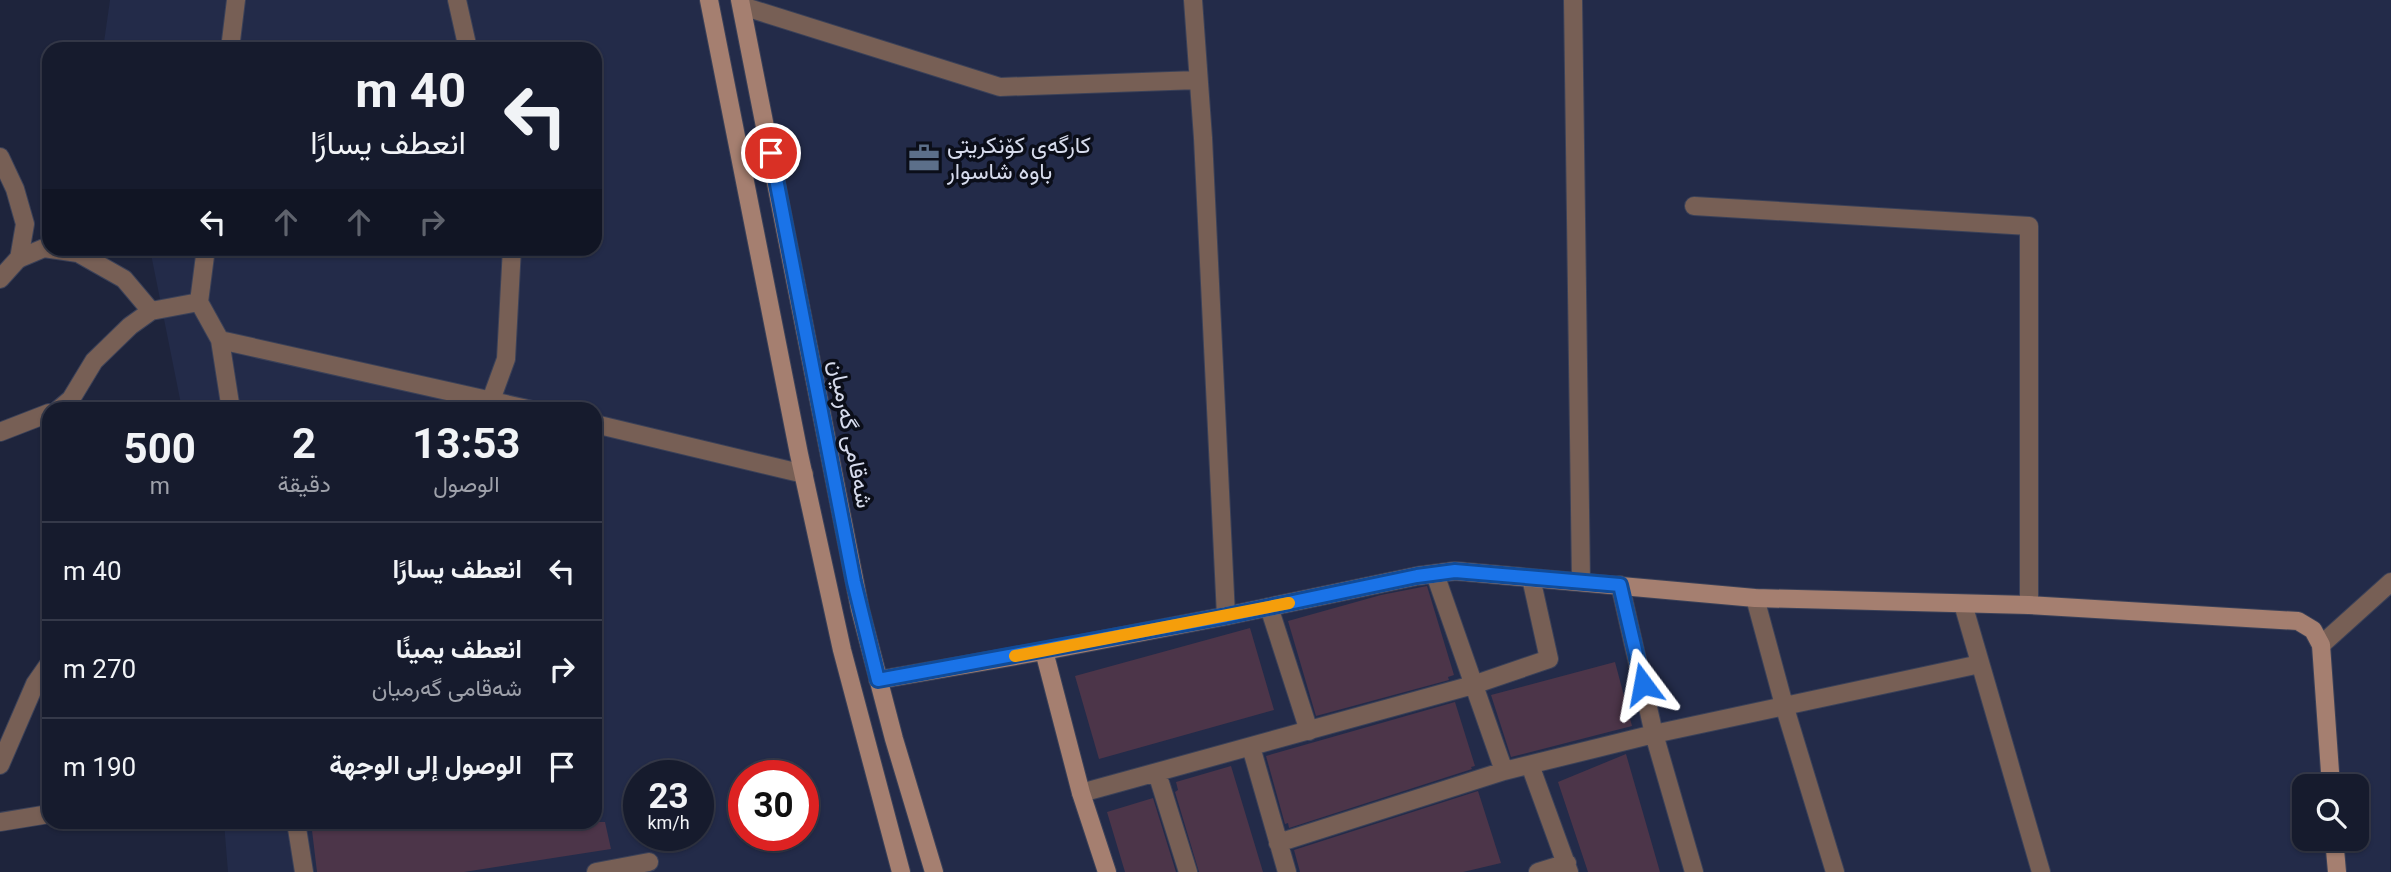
<!DOCTYPE html>
<html lang="ar">
<meta charset="utf-8">
<style>
body{margin:0;font-family:Roboto,Vazirmatn,sans-serif;background:#232839;color:#f1f3f6;direction:rtl;height:100vh;display:flex;flex-direction:column;font-size:26px;white-space:nowrap}
*{box-sizing:border-box;margin:0}
p{font-size:23px;color:#9ea1aa}
.icon{flex:none;width:38px;height:38px;fill:none;stroke:currentColor;stroke-width:2;stroke-linecap:round;stroke-linejoin:round}
.map{position:relative;flex:1;overflow:hidden;direction:ltr}
.drawer{position:absolute;left:42px;top:402px;width:560px;height:427px;display:flex;flex-direction:column;background:#161b2d;border-radius:21px;box-shadow:0 2px 5px #0004,0 0 0 2px #353949;direction:rtl}
.drawer>*{flex:none}
.banner{position:absolute;left:42px;top:42px;width:560px;height:214px;border-radius:21px;box-shadow:0 2px 5px #0004,0 0 0 2px #353949;direction:rtl;background:#161b2d;color:#f1f3f6;overflow:hidden}
.controls{position:absolute;left:2292px;top:774px;display:grid;gap:14px}
.controls a{display:grid;place-items:center;width:77px;height:77px;border-radius:14px;background:#161b2d;box-shadow:0 2px 5px #0004,0 0 0 2px #353949;font-size:35px}
.speed{position:absolute;left:623px;top:760px;display:flex;gap:14px;font-size:35px;font-weight:700;text-align:center}
.speed>*{display:grid;place-content:center;width:91px;height:91px;border-radius:50%;background:#161b2d;box-shadow:0 2px 5px #0004,0 0 0 2px #353949;line-height:1}
.speed small{font-size:18px;font-weight:400}
.speed .limit{border:10px solid #d22;background:#fff;color:#111}
.pin{position:absolute;display:grid;place-items:center;width:60px;height:60px;color:#fff;margin:-30px;border:4px solid #fff;border-radius:50%;box-shadow:0 2px 7px #0007}
.me{position:absolute;width:77px;margin:-38px;rotate:347deg;stroke-linejoin:round;filter:drop-shadow(0 0 5px #0008)}
.turn{display:flex;align-items:center;gap:24px;height:147px;padding:0 21px;font-size:32px}
.turn .icon{width:91px;height:91px;stroke-width:2.5}
.turn b{display:block;font-size:49px;line-height:60px}
.lanes{display:flex;align-items:center;height:66px;padding:0 21px;background:#0003;justify-content:center;gap:35px;direction:ltr}
.lanes .off{opacity:.35}
.eta{display:flex;justify-content:space-evenly;align-items:center;height:119px;text-align:center}
.eta b{font-size:42px;font-weight:700;line-height:49px}
ul{padding:0;list-style:none}
li{display:flex;align-items:center;gap:21px;height:98px;padding:0 21px;border-top:2px solid #353949}
li div{flex:1}
li b{display:block;font-size:26px}
li em{font-style:normal}
.map>svg:first-child{display:block}
.built{fill:#232b49;fill-rule:evenodd}
.building{fill:#4c3549}
.lines{fill:none;stroke-linecap:round;stroke-linejoin:round}
.street-casing{stroke:#3b4158;stroke-width:20}
.secondary-casing{stroke:#3b4158;stroke-width:20}
.street{stroke:#775f55;stroke-width:18}
.secondary{stroke:#a57f70;stroke-width:18}
.route-casing{stroke:#114b97;stroke-width:18}
.route{stroke:#1a73e8;stroke-width:12}
.slow{stroke:#f59e0b;stroke-width:12}
.labels{text-anchor:middle;stroke-width:7;stroke-linejoin:round;paint-order:stroke}
.poi-label{font-size:23px;fill:#d6dbec;stroke:#0b0e19;text-anchor:start}
.street-label{font-size:23px;fill:#d6dbec;stroke:#0b0e19}
</style>
<div class="map">
<svg width="2391" height="872" viewBox="0 0 2391 872">
<rect width="100%" height="100%" fill="#1e243c"/>
<path class="built" d="M110,0h2281l-1,872h-2162l-4,-49 371,-1v-412l-413,-1 -32,-160 445,-1v-199h-492zM639,775h59v60h-59zM744,775h59v60h-59zM2305,786h52v52h-52z"/>
<path class="building" d="M1427,586l27,89 -6,2 1,3 -133,36 -28,-95 93,-26z
M1250,628l24,82 -175,49 -24,-83z
M1615,662l17,64 -121,31 -20,-62z
M1455,702l20,64 -4,1 1,2 -183,59 -1,-5 -3,1 -19,-68z
M1626,754l34,118h-72l-30,-90z
M1231,766l32,106h-64l-24,-80 3,-2 -2,-8z
M1478,791l23,72 -38,9h-163l-6,-22z
M1153,798l23,74h-51l-18,-60z
M311,822h294l6,27 -147,23h-147z"/>
<g class="lines">
<defs>
<path id="street" d="M457,0l11,49
M1193,0l10,138 23,478
M1573,0l8,582
M742,6l258,81 198,-7
M230,49l6,-49
M0,157l15,32 10,35 -6,35
M1694,206l335,20v379
M206,248l-7,54 21,38 11,70
M0,279l18,-20 26,-11 34,5 46,26 27,32
M220,340l312,70
M491,400l15,-41 6,-111
M58,410l13,-11 23,-38 36,-35 21,-15 48,-9
M595,424l209,50
M0,432l49,-19
M1435,574l69,197 150,-37 326,-70
M1620,585l34,149 40,138
M1755,598l29,107 51,167
M1963,604l78,268
M1269,607l40,124
M2321,645l70,-63
M1251,747l36,125
M0,765l35,-81 14,-20
M1530,765l39,107
M1157,773l31,99
M1081,793l392,-108 76,-26 -18,-81
M0,822l49,-8
M296,822l8,50
M1278,843l226,-72
M596,872l53,-10
M1538,872l29,-9"/>
<path id="secondary" d="M709,0l90,454 43,196 59,222
M740,0l120,609 34,130 40,133
M878,680l166,-29
M2334,838l3,34
M1107,872l-26,-79 -37,-142 182,-35 191,-40 38,-5 300,27 274,7 269,16 15,9 8,15 10,141"/>
</defs>
<use href="#street" class="street-casing"/>
<use href="#secondary" class="secondary-casing"/>
<use href="#street" class="street"/>
<use href="#secondary" class="secondary"/>
</g>
<g class="lines">
<defs>
<path id="route" d="M771,153l83,429 24,98 348,-64 191,-40 38,-5 165,14 23,99"/>
</defs>
<use href="#route" class="route-casing"/>
<use href="#route" class="route"/>
<path class="slow" d="M1015,656l274,-53"/>
</g>
<defs>
<symbol id="office-bare" viewBox="-9 -9 18 18"><path d="M-6-3h4V-5.5h4V-3h4V5H-6ZM-1-4.5V-3h2v-1.5ZM-6 0V1H6V0Z" fill="#5c6f8a" stroke="#0b0e19" stroke-width="2.5" paint-order="stroke"/></symbol>
</defs>
<g fill-rule="evenodd">
<use href="#office-bare" x="902" y="136" width="44" height="44"/>
</g>
<g class="labels">
<g class="poi-label">
<text x="947" y="153">کارگەی کۆنکریتی<tspan x="947" dy="26">باوە شاسوار</tspan></text>
</g>
<g class="street-label">
<text transform="translate(851 434) rotate(79)" y="8">شەقامی گەرمیان</text>
</g>
</g>
</svg>
<div class="controls">
<a><svg class="icon" aria-label="search" viewBox="0 0 24 24"><circle cx="10" cy="10" r="6"/><path d="M15 15l6 6"/></svg></a>
</div>
<div class="speed"><div>23<small>km/h</small></div><div class="limit">30</div></div>
<div class="pin" style="left:771px;top:153px;background:#d93025"><svg class="icon" aria-label="arrive" viewBox="0 0 24 24"><path d="M6 21V4h12l-3 4 3 4H6"/></svg></div>
<svg class="me" style="left:1643px;top:684px" viewBox="-20 -20 40 40"><path d="M0-17L14 15 0 8-14 15z" fill="#1a73e8" stroke="#fff" stroke-width="4"/></svg>
<div class="banner">
<div class="turn"><svg class="icon" aria-label="left" viewBox="0 0 24 24"><path d="M17 20v-9H6M10 6l-5 5 5 5"/></svg><div><b>40 m</b>انعطف يسارًا</div></div>
<div class="lanes"><svg class="icon" aria-label="left" viewBox="0 0 24 24"><path d="M17 20v-9H6M10 6l-5 5 5 5"/></svg><svg class="icon off" aria-label="ahead" viewBox="0 0 24 24"><path d="M12 20V5M6 11l6-6 6 6"/></svg><svg class="icon off" aria-label="ahead" viewBox="0 0 24 24"><path d="M12 20V5M6 11l6-6 6 6"/></svg><svg class="icon off" aria-label="right" viewBox="0 0 24 24"><path d="M7 20v-9h11M14 6l5 5-5 5"/></svg></div>
</div>
<section class="drawer">
<div class="eta">
<div><b>13:53</b><p>الوصول</p></div>
<div><b>2</b><p>دقيقة</p></div>
<div><b>500</b><p>m</p></div>
</div>
<ul>
<li><svg class="icon" aria-label="left" viewBox="0 0 24 24"><path d="M17 20v-9H6M10 6l-5 5 5 5"/></svg><div><b>انعطف يسارًا</b></div><em>40 m</em></li>
<li><svg class="icon" aria-label="right" viewBox="0 0 24 24"><path d="M7 20v-9h11M14 6l5 5-5 5"/></svg><div><b>انعطف يمينًا</b><p>شەقامی گەرمیان</p></div><em>270 m</em></li>
<li><svg class="icon" aria-label="arrive" viewBox="0 0 24 24"><path d="M6 21V4h12l-3 4 3 4H6"/></svg><div><b>الوصول إلى الوجهة</b></div><em>190 m</em></li>
</ul>
</section>
</div>
